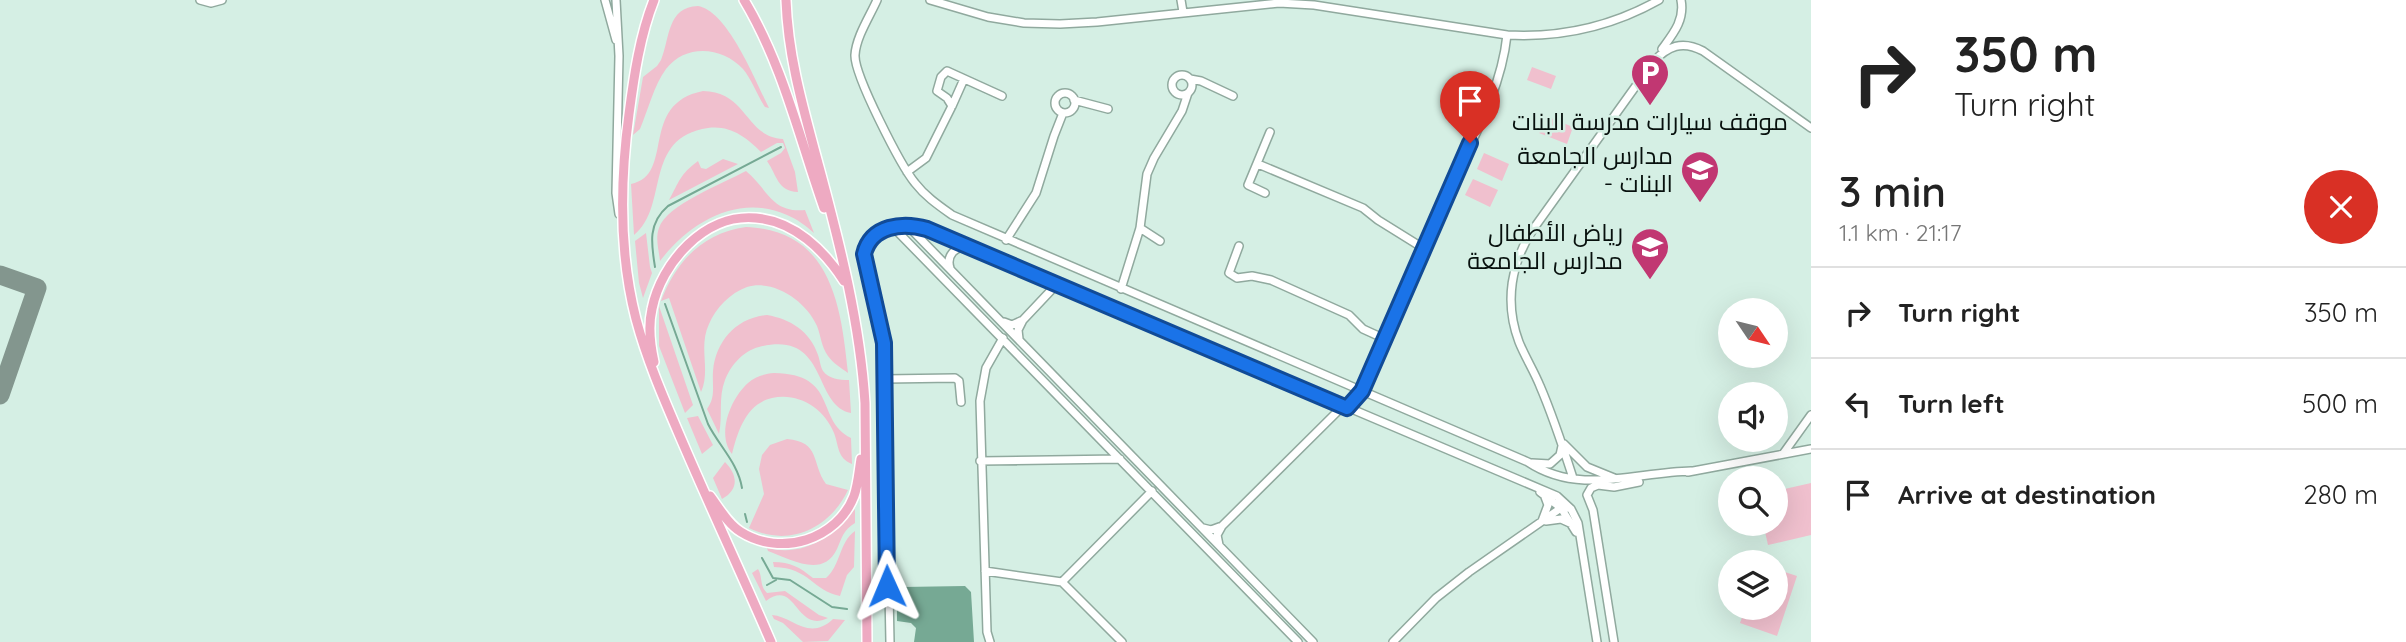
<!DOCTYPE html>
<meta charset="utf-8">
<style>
body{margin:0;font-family:Quicksand,Cairo,sans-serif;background:#f2f2f2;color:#222;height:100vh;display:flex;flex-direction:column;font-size:26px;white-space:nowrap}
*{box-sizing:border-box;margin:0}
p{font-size:23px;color:#767676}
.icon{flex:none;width:38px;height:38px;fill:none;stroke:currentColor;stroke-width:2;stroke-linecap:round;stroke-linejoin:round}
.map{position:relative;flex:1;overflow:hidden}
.details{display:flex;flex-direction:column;background:#fff;width:595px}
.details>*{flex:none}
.banner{background:#fff;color:#222;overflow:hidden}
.needle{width:46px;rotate:125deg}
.buttons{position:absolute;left:1718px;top:298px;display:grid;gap:14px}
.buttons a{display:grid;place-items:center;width:70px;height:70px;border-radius:50%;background:#fff;box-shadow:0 7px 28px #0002;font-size:35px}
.pin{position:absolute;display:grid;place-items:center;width:60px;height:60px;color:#fff;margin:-72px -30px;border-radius:50% 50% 50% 0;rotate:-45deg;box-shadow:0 0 7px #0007}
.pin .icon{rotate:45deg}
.me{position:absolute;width:77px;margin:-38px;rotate:359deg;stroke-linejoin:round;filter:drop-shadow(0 0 5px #0008)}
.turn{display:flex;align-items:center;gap:24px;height:147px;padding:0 28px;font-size:32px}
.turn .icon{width:91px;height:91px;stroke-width:2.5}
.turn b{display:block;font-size:49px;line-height:60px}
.round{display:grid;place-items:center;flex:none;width:74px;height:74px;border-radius:37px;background:#f2f2f2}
.headline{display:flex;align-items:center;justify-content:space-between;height:119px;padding:0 28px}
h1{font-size:42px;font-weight:600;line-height:52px}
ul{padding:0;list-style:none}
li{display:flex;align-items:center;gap:21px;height:91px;padding:0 28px;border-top:2px solid #e0e0e0}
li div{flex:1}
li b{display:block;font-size:26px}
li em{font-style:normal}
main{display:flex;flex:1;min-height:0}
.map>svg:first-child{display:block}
.green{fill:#f0c0ce}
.water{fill:#76a994}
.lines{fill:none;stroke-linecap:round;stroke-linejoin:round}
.stream{stroke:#76a994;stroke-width:2}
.taxiway{stroke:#83968e;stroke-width:19}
.minor-casing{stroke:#90a99e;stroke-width:10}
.major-casing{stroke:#fff;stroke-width:12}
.minor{stroke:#fff;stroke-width:7}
.major{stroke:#eeaac2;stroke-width:9}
.route-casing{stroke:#114b97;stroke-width:18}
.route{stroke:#1a73e8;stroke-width:12}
.labels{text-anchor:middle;stroke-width:5;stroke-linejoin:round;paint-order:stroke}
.poi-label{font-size:24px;fill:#07100d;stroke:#d5efe4;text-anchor:end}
</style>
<main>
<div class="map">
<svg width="1811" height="642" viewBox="0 0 1811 642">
<rect width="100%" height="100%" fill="#d5efe4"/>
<path class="green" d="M698,6c30,5 58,76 71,102l-4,-1c-8,-12 -13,-27 -22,-38 -20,-22 -57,-26 -77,0 -12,16 -18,41 -26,60l-7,6 10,-58 14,-11 4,-6c9,-22 6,-53 37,-54z
M1532,67l24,9 -5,13 -24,-9z
M703,91c45,1 42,46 80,48l12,33 3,20c-21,-1 -21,-17 -31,-31l14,-8 4,-5 -2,-5h-6l-16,9c-15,-15 -31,-27 -53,-24 -66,10 -38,78 -74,107l-3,-51c45,-9 7,-80 72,-93z
M1546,116l27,11 -6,17 -28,-11z
M1484,153l25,11 -7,17 -25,-12z
M723,159l15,5 -69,36c10,-18 11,-26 29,-39l3,7 5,1z
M746,171c22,18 25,42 59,39l9,23c-8,-7 -17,-14 -27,-18 -49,-22 -98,8 -127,46 -1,-10 -5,-23 -1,-33 7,-23 65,-45 87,-57z
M1473,179l25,11 -8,17 -25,-12z
M746,227c85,3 95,78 102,146 -7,-5 -15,-10 -20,-17 -7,-10 -7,-20 -11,-30 -11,-25 -43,-47 -70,-39 -17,6 -31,21 -38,37 -11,23 2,46 -8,68l-32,-94 -8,3c15,-40 42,-68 85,-74z
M646,233l4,34 2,6 -9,25 -4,-15 -4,-42z
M659,306l34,99 -8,8 -26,-67z
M767,315c23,4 43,16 51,40 2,5 2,11 5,16 6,8 16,9 26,9l2,33c-39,-7 -22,-84 -92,-66 -16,4 -28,18 -34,33 -7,18 -2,36 -6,54l-12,-25c9,-12 5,-23 6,-38 3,-30 23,-53 54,-56z
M774,373c65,1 41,47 77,65l1,26c-15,-6 -13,-18 -18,-31 -10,-25 -36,-41 -62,-35 -26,6 -34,33 -40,56 -16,-20 -1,-56 16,-71 8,-7 16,-9 26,-10z
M698,416l15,29 -11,9 -15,-36z
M787,439c34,3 24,24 39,45l22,6c-18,38 -59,58 -99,38l15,-34 -5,-25 3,-14 8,-10z
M725,462c13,13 14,28 -3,37l-9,-21z
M1811,483v52l-43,10 -5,-22h13v-32z
M855,509v14c-12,7 -13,15 -18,26 -14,30 -47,10 -69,2l-1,-3c38,9 65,-11 88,-39z
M855,531l-1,36 -7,8 -7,21c-27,-5 -30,-28 -66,-29l-1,-5c18,0 26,5 40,16h13c15,-13 13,-36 29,-47z
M758,569c5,8 1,16 9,24l18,-2 34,24 9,3c-33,16 -31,-40 -62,-17l-14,-28z
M1776,569l21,7 -20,60 -37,-13 6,-16h30z
M772,615c20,1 37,27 61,4l12,1 -17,21 -25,1 -20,-19 -9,-4z"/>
<path class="water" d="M965,586l6,6 3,50h-60l2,-14 -5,-5 -14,-2v-30l6,-4z"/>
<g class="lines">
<path class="stream" d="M655,267c-4,-24 -7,-44 13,-61l113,-59
M665,304l43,120c11,22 30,39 34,64
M745,514l2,8
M762,558l11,20 17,2 42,27 15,2
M767,585l9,-5"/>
<path class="taxiway" d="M0,275l37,13 -37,107"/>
<defs>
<path id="minor" d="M200,0l11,3 11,-3
M605,0l11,40
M616,0l3,56 -3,137 3,21
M877,0c-7,16 -21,37 -22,55 -1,20 46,111 60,128 10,13 23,22 37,32l576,247c51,34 108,10 163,9
M930,0l58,17 36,6 36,1 37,-2 182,-19 35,2 193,30
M1181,0l2,12
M1662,49c11,-15 23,-29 19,-49
M1172 85a10 10 0 1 1 20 0a10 10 0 1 1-20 0Z
M1190,79l11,2 32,15
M1055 103a10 10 0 1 1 20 0a10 10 0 1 1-20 0Z
M1074,100l34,9
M952,106l-5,-8 -10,-7 4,-14 6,-6 55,25
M1258,164l105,44 15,12 45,28
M907,172l19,-14 26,-52 12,-27
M1265,193l-17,-8 22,-53
M907,225l406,417
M892,226l406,416
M1140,228l20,13
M1006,240l30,-47 18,-57 9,-23
M1239,246l-10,27 8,5 15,-2 19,4 78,35 14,14 22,10
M950,268c-4,-12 5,-22 17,-21
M1121,289l19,-61 7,-54 7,-16 28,-47 6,-18
M1023,320l34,-36
M1004,322l8,3 11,-5 -5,10 1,9
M885,379l70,-1 4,3 2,21
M1347,408l15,-17c29,-65 56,-131 85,-197 24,-52 54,-102 60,-159 55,3 104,-8 152,-35
M1564,444l23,23 27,11
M1783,454l28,-39
M980,461l140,-2
M1532,463l18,1 10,-9 2,-9
M1688,472l123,-23
M1573,478c-10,-31 -20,-62 -33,-92 -6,-15 -15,-29 -21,-44 -15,-40 -8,-80 15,-114l119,-166c15,-16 29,-22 50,-11l108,77
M1540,492l21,16 15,24
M1542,521l6,-16 -3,-8
M1546,521l15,-2 11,5
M1222,526l121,-120
M1203,528l8,2 11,-4 -5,9 2,10
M985,571l77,11 60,60
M1062,582l90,-91
M890,642l-6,-299 -20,-89c7,-29 39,-32 63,-25l630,267 14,13 7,14 19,119
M990,642l-3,-10 -7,-231 6,-33 17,-30
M1393,642l43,-44 33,-26 92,-64 3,-1 7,2
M1614,642l-21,-132 -6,-15 4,-7 7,-3 16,2 25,-5"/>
<path id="major" d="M654,0c-14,35 -20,76 -25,114 -9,67 -10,139 7,205 12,45 31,87 49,129 28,65 58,129 86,194
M744,0c39,65 55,137 80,208
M786,0c2,58 18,111 33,167 21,78 41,156 46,236l2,239
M654,362c-4,-18 -6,-36 -2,-53 9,-46 53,-96 104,-91 38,3 68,32 88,63
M710,496c9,12 18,28 31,36 40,25 96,8 113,-36 4,-11 5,-25 7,-37"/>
</defs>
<use href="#minor" class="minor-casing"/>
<use href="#major" class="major-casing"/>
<use href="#minor" class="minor"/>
<use href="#major" class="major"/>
</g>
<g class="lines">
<defs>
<path id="route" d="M887,586l-3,-243 -20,-89c7,-29 39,-32 63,-25l420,179 15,-17 108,-248"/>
</defs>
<use href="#route" class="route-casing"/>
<use href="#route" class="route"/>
</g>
<defs>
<symbol id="parking-pin" viewBox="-11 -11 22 30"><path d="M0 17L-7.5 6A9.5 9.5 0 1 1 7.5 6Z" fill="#c13772" stroke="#d5efe4"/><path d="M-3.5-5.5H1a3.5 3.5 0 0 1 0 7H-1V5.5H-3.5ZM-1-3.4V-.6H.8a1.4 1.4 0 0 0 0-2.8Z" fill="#fff"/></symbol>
<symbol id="school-pin" viewBox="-11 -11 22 30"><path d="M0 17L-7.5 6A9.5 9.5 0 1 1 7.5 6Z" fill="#c13772" stroke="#d5efe4"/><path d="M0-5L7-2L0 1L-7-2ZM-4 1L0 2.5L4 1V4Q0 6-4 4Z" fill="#fff"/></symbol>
</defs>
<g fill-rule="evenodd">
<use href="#parking-pin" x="1628" y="51" width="44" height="60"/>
<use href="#school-pin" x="1678" y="148" width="44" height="60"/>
<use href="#school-pin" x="1628" y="225" width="44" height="60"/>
</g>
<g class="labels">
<g class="poi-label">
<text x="1650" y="130" text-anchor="middle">موقف سيارات مدرسة البنات</text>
<text x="1673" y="164">مدارس الجامعة<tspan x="1673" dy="28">- البنات</tspan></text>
<text x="1623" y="241">رياض الأطفال<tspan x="1623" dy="28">مدارس الجامعة</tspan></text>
</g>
</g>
</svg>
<div class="buttons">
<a><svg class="needle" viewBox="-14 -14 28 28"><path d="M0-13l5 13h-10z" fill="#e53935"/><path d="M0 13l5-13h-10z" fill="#767676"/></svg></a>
<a><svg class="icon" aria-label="sound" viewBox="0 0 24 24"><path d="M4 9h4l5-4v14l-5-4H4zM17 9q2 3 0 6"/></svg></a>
<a><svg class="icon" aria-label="search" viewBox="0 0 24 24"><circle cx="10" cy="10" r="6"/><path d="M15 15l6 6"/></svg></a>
<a><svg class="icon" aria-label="layers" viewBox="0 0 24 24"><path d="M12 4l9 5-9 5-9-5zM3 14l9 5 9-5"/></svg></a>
</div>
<div class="pin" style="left:1470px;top:143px;background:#d93025"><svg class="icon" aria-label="arrive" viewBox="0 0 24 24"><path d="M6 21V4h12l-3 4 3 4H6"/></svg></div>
<svg class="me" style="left:887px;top:586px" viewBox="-20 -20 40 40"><path d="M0-17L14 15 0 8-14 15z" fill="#1a73e8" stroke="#fff" stroke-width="4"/></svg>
</div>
<section class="details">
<div class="banner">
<div class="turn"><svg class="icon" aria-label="right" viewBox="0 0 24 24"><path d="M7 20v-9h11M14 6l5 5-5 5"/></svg><div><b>350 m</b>Turn right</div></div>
</div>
<div class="headline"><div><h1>3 min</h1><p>1.1 km · 21:17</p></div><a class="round" style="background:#d93025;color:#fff"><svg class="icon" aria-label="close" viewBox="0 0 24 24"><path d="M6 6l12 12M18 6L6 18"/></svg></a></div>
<ul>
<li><svg class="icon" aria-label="right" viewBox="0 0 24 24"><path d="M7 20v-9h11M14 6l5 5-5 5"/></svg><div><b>Turn right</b></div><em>350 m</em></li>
<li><svg class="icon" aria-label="left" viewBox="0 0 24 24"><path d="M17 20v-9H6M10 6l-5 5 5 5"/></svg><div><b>Turn left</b></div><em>500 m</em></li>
<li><svg class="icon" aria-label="arrive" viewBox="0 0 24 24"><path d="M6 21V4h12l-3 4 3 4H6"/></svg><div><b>Arrive at destination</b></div><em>280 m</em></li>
</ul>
</section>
</main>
